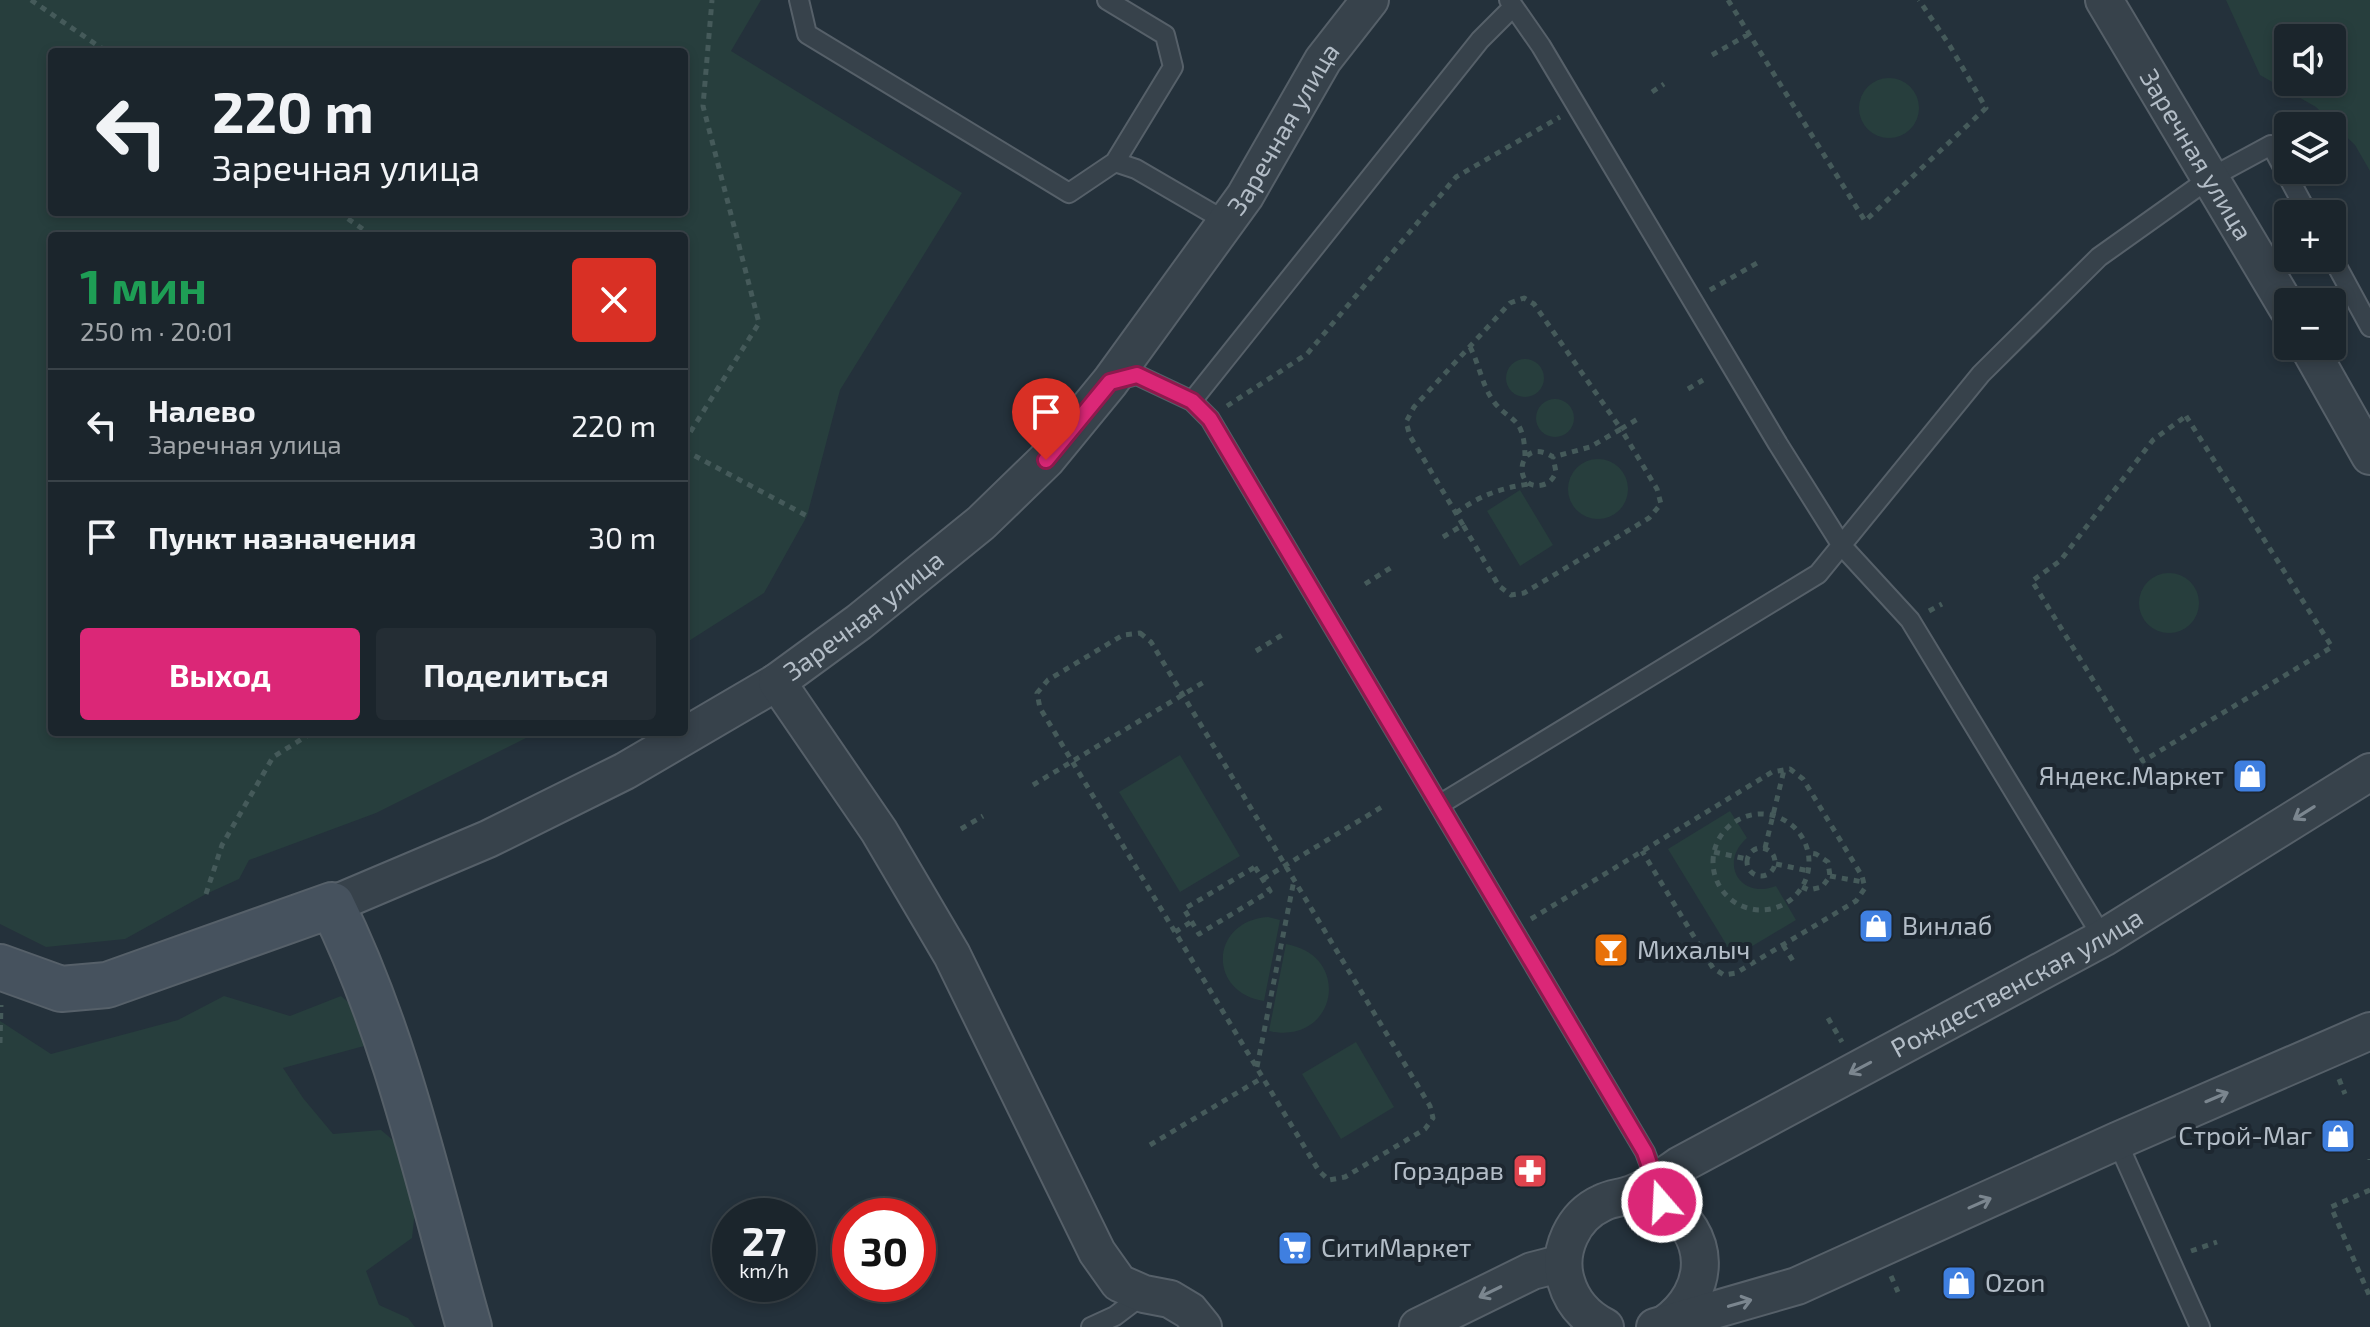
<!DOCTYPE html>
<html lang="ru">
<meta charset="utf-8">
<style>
body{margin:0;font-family:"Exo 2",sans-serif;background:#242d34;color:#f1f3f6;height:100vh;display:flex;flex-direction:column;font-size:30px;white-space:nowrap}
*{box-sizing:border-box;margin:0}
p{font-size:26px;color:#a0a5a9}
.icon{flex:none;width:44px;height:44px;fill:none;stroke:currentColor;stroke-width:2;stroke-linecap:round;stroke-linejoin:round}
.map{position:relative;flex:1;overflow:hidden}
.details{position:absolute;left:48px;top:232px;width:640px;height:504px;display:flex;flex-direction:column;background:#1b252c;border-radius:8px;box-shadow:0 4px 12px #0003,0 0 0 2px #394248}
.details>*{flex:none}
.banner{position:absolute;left:48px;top:48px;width:640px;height:168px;border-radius:8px;box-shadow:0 4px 12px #0003,0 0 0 2px #394248;background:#1b252c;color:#f1f3f6;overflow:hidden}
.buttons{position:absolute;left:2274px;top:24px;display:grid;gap:16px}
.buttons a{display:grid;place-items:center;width:72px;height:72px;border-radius:8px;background:#1b252c;box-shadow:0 4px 12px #0003,0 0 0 2px #394248;font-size:40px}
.speed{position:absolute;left:712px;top:1198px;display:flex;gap:16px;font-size:40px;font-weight:700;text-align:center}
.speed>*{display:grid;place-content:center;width:104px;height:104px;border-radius:50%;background:#1b252c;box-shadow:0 4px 12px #0003,0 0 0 2px #394248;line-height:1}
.speed small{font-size:20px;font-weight:400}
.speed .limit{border:12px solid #d22;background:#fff;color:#111}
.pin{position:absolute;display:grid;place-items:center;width:68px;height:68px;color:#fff;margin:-82px -34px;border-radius:50% 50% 50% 0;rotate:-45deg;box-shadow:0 0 8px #0007}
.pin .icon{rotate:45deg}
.me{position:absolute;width:88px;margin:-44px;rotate:341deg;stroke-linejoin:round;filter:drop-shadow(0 0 6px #0008)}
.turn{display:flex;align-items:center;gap:28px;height:168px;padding:0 32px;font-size:36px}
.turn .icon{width:104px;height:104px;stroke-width:2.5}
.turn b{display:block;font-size:56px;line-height:68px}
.round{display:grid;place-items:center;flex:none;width:84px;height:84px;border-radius:8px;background:#242d34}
.head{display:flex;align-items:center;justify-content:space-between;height:136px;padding:0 32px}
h1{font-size:48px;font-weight:700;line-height:60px;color:#1e9e55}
.cta{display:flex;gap:16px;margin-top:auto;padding:16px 32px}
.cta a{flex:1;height:92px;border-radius:8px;background:#db2777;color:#fff;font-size:32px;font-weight:700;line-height:92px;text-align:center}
.cta a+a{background:#242d34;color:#f1f3f6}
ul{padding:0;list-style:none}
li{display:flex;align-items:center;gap:24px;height:112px;padding:0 32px;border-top:2px solid #394248}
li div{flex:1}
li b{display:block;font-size:30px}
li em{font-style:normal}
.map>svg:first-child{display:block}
.green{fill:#273e3d;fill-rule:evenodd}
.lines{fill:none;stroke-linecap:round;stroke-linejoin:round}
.lane-casing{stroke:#566069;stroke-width:22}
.street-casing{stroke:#566069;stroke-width:40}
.secondary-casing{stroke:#566069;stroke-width:48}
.path{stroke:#455a5a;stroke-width:5;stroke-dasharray:6 6;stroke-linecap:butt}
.lane{stroke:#37424b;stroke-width:18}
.street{stroke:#37424b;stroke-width:36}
.secondary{stroke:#46525e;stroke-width:44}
.oneway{stroke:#7b868f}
.route-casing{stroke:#8e194d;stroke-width:20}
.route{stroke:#db2777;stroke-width:14}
.labels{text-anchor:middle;stroke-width:8;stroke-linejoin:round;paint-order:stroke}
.street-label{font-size:26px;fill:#b3bdc7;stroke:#1d2730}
.poi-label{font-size:26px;fill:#b3bdc7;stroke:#1d2730;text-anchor:start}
</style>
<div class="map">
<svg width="2370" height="1327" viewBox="0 0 2370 1327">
<rect width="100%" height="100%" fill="#24313b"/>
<path class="green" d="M0,0h761l-30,51 231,142 -122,197 -33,126 -43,77 -80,51v-408h-632v496h486l-162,81 -127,47 -10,19 -33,15 -81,45 -79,8 -46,-23zM684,52v160h-632v-160z
M2226,0h144v171l-15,-26 -39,-38 -56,-32zM2288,38h44v44h-44z
M1859 108a30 30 0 1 1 60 0a30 30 0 1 1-60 0Z
M1506 378a19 19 0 1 1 38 0a19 19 0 1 1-38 0Z
M1536 418a19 19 0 1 1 38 0a19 19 0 1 1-38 0Z
M1568 489a30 30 0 1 1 60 0a30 30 0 1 1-60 0Z
M1520,490l33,55 -33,21 -33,-55z
M2139 603a30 30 0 1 1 60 0a30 30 0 1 1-60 0Z
M1180,755l60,101 -60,36 -61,-100z
M1730,811l17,27c-29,25 -6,62 29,48l20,34 -62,37 -66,-108z
M1268,917l12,3 -16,81c-57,-9 -54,-80 4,-84z
M1286,944c68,12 50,102 -17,87z
M224,996l66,20 51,-20 14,12 9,38 -81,22 20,30 30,36 48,-4 13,11 22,60 -4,37 -46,33 13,34 29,13 7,9h-415v-306l51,33 127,-34z
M1356,1042l38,65 -53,32 -39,-65z"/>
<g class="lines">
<defs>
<path id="lane" d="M799,0l8,34 262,159 46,-31 58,-95 -8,-32 -58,-35
M1509,0l32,46 237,398 64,102 68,74 193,318
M1115,162l21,7 91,53
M2332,257l38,70
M1115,381l22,-6 55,26 18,18 435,733 11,29
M1192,401l288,-361 33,-33
M1439,805l379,-231 163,-200 118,-117 111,-79 61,-33 37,69
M2117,1141l83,186
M1091,1327l24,-11 29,-22"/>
<g id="street">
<path id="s1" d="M2104,0l184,309"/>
<path d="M2308,346l62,110"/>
<path d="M332,905l156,-66 137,-68 152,-89"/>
<path d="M1656,1181l6,21c50,32 50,88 3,122"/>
<path id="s2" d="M1203,1327l-13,-16 -20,-12 -26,-5 -25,-11 -22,-31 -145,-297 -73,-124 -102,-149 82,-60 122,-99 65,-63 64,-78 135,-186 78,-136 47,-60"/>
<path d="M1418,1327l114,-56 31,-8"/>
<path id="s3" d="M1605,1327c-20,-10 -33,-25 -39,-46 -9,-30 7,-65 36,-78 9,-5 20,-5 30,-9 17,-6 32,-18 48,-29l423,-227 267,-166"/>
<path d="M1655,1327l142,-41 320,-145 253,-110"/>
</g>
<path id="secondary" d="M0,967l61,22 46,-4 225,-80c65,132 97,281 137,422"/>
</defs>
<use href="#lane" class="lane-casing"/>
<use href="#street" class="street-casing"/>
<use href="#secondary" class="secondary-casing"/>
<path class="path" d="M31,0l76,52
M1728,0l137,221 121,-113 -36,-62 -31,-46
M1712,55l37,-21
M1652,92l12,-8
M338,212l35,24
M1710,290l47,-27
M1470,347c8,15 11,32 19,47 17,31 35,16 36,62
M1688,389l15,-9
M1227,406l80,-52 149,-177 104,-60
M2186,416l146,231 -189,114 -111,-180 28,-20 93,-121z
M684,442l75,-119 -56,-217 9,-106
M684,450l123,66
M1456,513c23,-17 44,-25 73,-29
M1463,525l-53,-89 -4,-14 8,-15 96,-104 14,-5 10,6 87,125 -31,18 -37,10c-36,-23 -42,35 -11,28 8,-2 11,-6 14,-13l-3,-15
M1443,537l20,-12 36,61 12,9 13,-2 125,-75 12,-14 -4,-15 -36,-60 20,-12
M1365,584l27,-17
M1929,611l13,-7
M1140,633l11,9 279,464 3,12 -8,11 -80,48 -16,3 -10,-9 -279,-463 -3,-15 11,-13 75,-45z
M1256,651l26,-16
M1033,785l171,-103
M1713 862a48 48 0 1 1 96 0a48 48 0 1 1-96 0Z
M961,829l22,-13
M1747 862a14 14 0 1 1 28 0a14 14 0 1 1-28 0Z
M1765,848l19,-78
M1714,852l33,7
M1776,864l33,7
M1255,867l15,24 -71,43 -15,-25z
M1830,876l33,6
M1263,879l122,-74
M1802,887l7,3 13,-3 8,-11 -2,-14 -12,-8 -7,-1
M206,894l16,-49 51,-88 40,-25
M1531,919l241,-147 18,-3 13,10 59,97 3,12 -9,13 -120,72 -12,2 -11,-7 -71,-117
M1175,932l16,-10
M1783,945l12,19
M1828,1018l14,24
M0,1043l1,-38
M1257,1067l37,-187
M2339,1079l6,15
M1150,1145l112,-67
M2370,1159v1
M2370,1190l-39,17 39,90
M2191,1251l26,-9
M1891,1276l7,16"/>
<use href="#lane" class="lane"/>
<use href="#street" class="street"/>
<use href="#secondary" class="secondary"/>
</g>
<defs><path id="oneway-shaft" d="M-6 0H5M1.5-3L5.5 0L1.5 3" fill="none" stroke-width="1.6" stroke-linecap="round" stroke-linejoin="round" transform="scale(2)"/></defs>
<g class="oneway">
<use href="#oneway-shaft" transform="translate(2304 813) rotate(148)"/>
<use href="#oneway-shaft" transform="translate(1860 1068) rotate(152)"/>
<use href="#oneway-shaft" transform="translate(2217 1097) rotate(-23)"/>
<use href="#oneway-shaft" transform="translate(1980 1203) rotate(-24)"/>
<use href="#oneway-shaft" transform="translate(1490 1292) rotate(154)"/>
<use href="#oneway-shaft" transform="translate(1740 1303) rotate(-16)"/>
</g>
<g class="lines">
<defs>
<path id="route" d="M1046,460l64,-78 27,-7 55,26 18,18 435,733 17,50"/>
</defs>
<use href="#route" class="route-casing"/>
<use href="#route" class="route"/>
</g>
<defs>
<symbol id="shop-square" viewBox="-11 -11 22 22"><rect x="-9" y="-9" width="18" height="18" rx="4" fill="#3f7fe0" stroke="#1d2730"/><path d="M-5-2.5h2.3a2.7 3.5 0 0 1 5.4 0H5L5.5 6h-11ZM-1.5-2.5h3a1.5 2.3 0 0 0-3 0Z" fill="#fff"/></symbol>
<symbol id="bar-square" viewBox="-11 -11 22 22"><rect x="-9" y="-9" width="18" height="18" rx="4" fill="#e8710a" stroke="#1d2730"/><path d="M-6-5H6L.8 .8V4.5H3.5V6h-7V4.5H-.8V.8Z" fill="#fff"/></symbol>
<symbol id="pharmacy-square" viewBox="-11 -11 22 22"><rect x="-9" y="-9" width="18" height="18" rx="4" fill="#e0444e" stroke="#1d2730"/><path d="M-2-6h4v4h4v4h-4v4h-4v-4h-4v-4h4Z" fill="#fff"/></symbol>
<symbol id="supermarket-square" viewBox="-11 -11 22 22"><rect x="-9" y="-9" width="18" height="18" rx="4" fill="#3f7fe0" stroke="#1d2730"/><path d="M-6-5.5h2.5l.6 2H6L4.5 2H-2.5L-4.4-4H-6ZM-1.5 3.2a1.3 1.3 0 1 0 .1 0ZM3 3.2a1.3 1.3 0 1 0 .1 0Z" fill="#fff"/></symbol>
</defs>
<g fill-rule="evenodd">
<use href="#shop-square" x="2230" y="756" width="40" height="40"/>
<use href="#shop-square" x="1856" y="906" width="40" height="40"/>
<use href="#bar-square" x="1591" y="930" width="40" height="40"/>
<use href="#shop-square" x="2318" y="1116" width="40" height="40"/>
<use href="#pharmacy-square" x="1510" y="1151" width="40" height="40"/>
<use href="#supermarket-square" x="1275" y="1228" width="40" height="40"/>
<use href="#shop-square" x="1939" y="1263" width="40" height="40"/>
</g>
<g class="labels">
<g class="street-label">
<text dy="9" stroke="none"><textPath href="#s2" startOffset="1548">Заречная улица</textPath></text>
<text dy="9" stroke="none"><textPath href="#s1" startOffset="180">Заречная улица</textPath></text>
<text dy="9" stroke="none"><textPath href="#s2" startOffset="900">Заречная улица</textPath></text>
<text dy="9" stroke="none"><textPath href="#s3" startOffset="626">Рождественская улица</textPath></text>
</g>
<g class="poi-label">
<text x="2224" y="785" text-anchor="end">Яндекс.Маркет</text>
<text x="1902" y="935">Винлаб</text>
<text x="1637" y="959">Михалыч</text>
<text x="2312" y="1145" text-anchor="end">Строй-Маг</text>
<text x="1504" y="1180" text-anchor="end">Горздрав</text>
<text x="1321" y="1257">СитиМаркет</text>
<text x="1985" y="1292">Ozon</text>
</g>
</g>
</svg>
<div class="buttons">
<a><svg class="icon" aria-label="sound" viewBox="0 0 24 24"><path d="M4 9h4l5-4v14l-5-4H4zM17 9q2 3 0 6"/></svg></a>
<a><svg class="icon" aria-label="layers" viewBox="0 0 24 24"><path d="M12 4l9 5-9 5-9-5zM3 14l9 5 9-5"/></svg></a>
<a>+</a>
<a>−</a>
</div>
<div class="speed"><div>27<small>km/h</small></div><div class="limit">30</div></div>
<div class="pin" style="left:1046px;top:460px;background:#d93025"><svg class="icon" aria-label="arrive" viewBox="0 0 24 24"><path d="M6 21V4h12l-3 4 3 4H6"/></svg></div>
<svg class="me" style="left:1662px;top:1202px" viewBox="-20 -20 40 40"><circle r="17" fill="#db2777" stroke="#fff" stroke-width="3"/><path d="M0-11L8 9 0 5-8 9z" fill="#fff"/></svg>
<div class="banner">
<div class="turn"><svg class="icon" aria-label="left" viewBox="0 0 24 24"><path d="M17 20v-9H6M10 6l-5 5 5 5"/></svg><div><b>220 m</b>Заречная улица</div></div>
</div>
<section class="details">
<div class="head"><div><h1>1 мин</h1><p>250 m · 20:01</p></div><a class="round" style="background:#d93025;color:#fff"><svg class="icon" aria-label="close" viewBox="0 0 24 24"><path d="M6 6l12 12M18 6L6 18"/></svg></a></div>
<ul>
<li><svg class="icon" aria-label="left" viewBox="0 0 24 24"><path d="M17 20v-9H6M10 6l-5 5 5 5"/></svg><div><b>Налево</b><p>Заречная улица</p></div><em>220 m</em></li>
<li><svg class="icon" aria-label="arrive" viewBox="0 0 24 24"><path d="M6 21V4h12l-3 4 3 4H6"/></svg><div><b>Пункт назначения</b></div><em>30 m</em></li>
</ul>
<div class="cta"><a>Выход</a><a>Поделиться</a></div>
</section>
</div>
